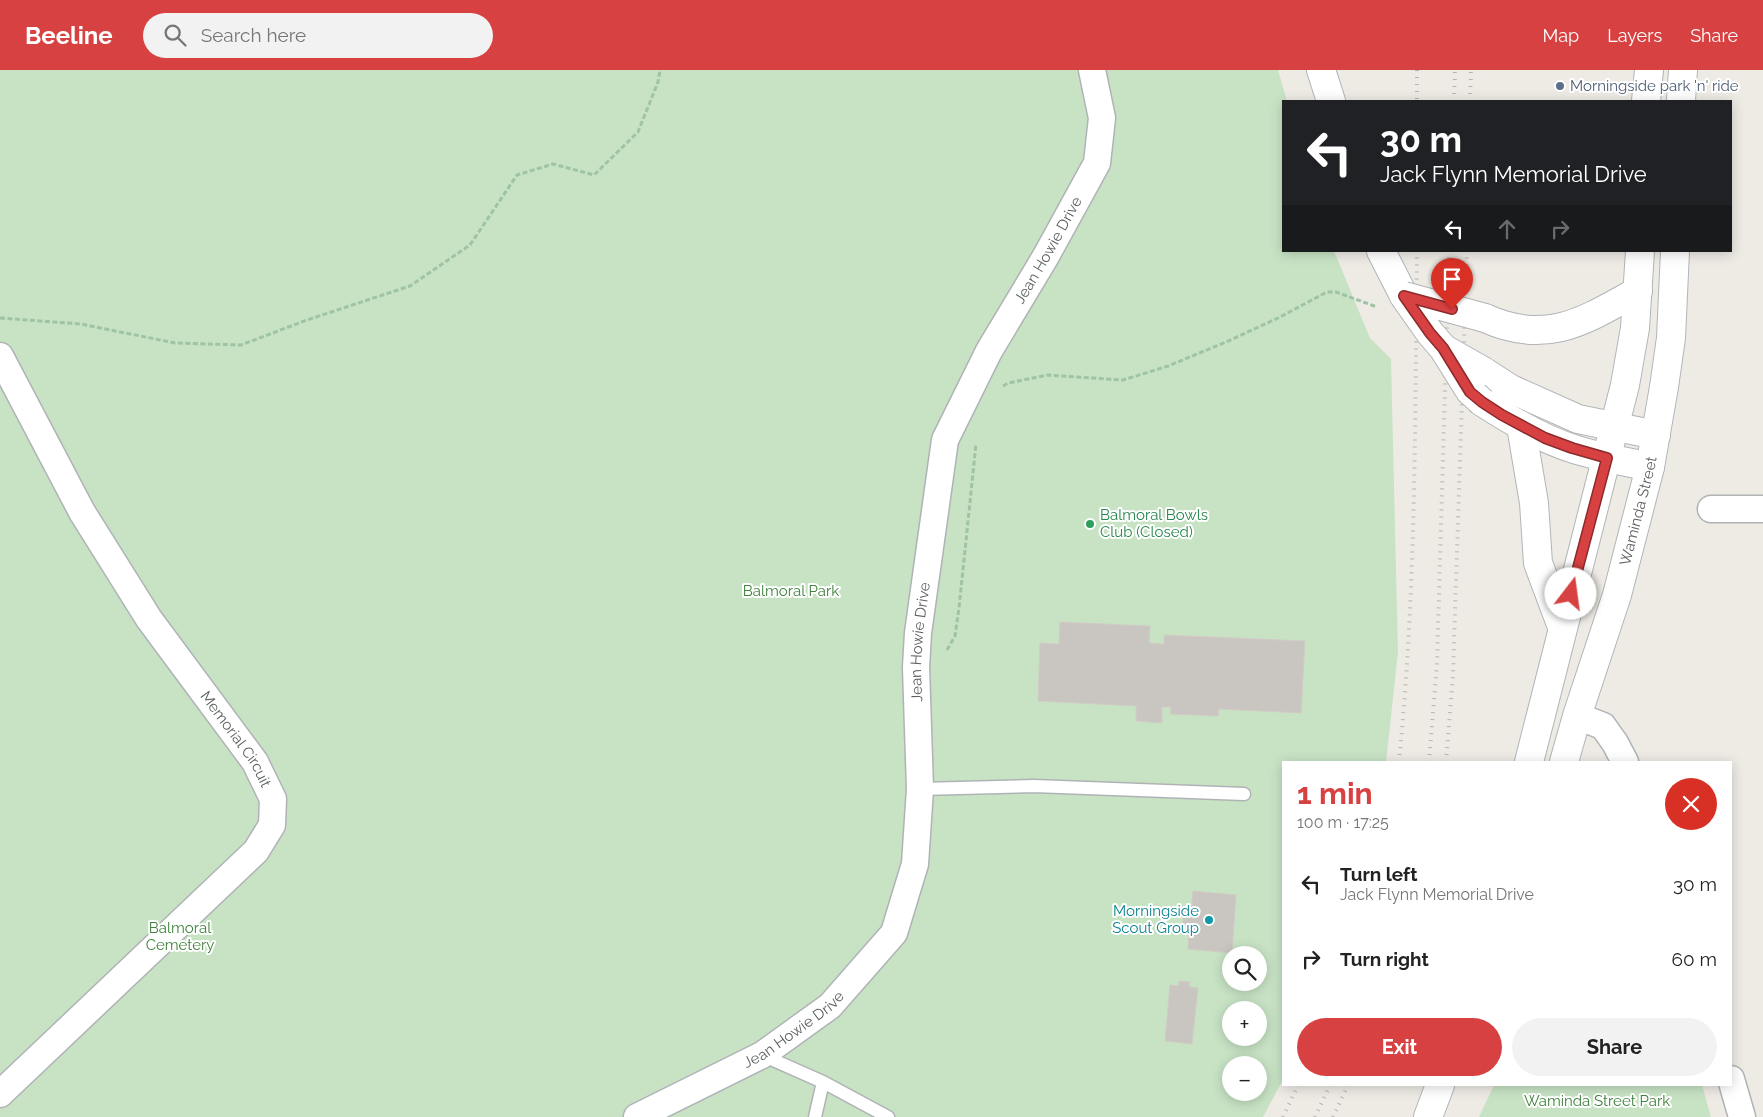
<!DOCTYPE html>
<meta charset="utf-8">
<style>
body{margin:0;font-family:Raleway,sans-serif;background:#f2f2f2;color:#222;height:100vh;display:flex;flex-direction:column;font-size:19px;white-space:nowrap}
*{box-sizing:border-box;margin:0}
p{font-size:16px;color:#767676}
.icon{flex:none;width:28px;height:28px;fill:none;stroke:currentColor;stroke-width:2;stroke-linecap:round;stroke-linejoin:round}
.map{position:relative;flex:1;overflow:hidden}
.panel{position:absolute;left:1282px;top:691px;width:450px;height:325px;display:flex;flex-direction:column;background:#fff;border-radius:0px;box-shadow:0 2px 12px #0003}
.panel>*{flex:none}
.top-card{position:absolute;left:1282px;top:30px;width:450px;height:152px;border-radius:0px;box-shadow:0 2px 12px #0003;background:#202124;color:#fff;overflow:hidden}
.buttons{position:absolute;left:1222px;top:876px;display:grid;gap:10px}
.buttons a{display:grid;place-items:center;width:45px;height:45px;border-radius:50%;background:#fff;box-shadow:0 2px 12px #0003;font-size:25px}
.pin{position:absolute;display:grid;place-items:center;width:42px;height:42px;color:#fff;margin:-51px -21px;border-radius:50% 50% 50% 0;rotate:-45deg;box-shadow:0 0 5px #0007}
.pin .icon{rotate:45deg}
.me{position:absolute;width:55px;margin:-28px;rotate:15deg;stroke-linejoin:round;filter:drop-shadow(0 0 4px #0008)}
.turn{display:flex;align-items:center;gap:18px;height:105px;padding:0 15px;font-size:22px}
.turn .icon{width:65px;height:65px;stroke-width:2.5}
.turn b{display:block;font-size:35px;line-height:42px}
.lanes{display:flex;align-items:center;height:48px;padding:0 15px;background:#0003;justify-content:center;gap:25px;direction:ltr}
.lanes .off{opacity:.35}
.round{display:grid;place-items:center;flex:none;width:52px;height:52px;border-radius:26px;background:#f2f2f2}
.head{display:flex;align-items:center;justify-content:space-between;height:85px;padding:0 15px}
h1{font-size:30px;font-weight:700;line-height:38px;color:#d84142}
.primary-button{display:flex;gap:10px;margin-top:auto;padding:10px 15px}
.primary-button a{flex:1;height:58px;border-radius:30px;background:#d84142;color:#fff;font-size:20px;font-weight:700;line-height:58px;text-align:center}
.primary-button a+a{background:#f2f2f2;color:#222}
ul{padding:0;list-style:none}
li{display:flex;align-items:center;gap:15px;height:75px;padding:0 15px}
li div{flex:1}
li b{display:block;font-size:19px}
li em{font-style:normal}
header{display:flex;align-items:center;gap:30px;box-sizing:border-box;height:70px;padding:0 25px;background:#d84142;color:#fff}
header strong{font-size:24px}
nav{display:flex;gap:28px;margin-inline-start:auto;font-size:18px}
.search{width:350px;height:45px;background:#f2f2f2;display:flex;align-items:center;gap:12px;box-sizing:border-box;padding:0 18px;border-radius:28px;color:#767676;font-size:19px}
.map>svg:first-child{display:block}
.green{fill:#c7e3c4;fill-rule:evenodd}
.building{fill:#c9c6c2;stroke:#d2ccc4}
.lines{fill:none;stroke-linecap:round;stroke-linejoin:round}
.lane-casing{stroke:#b0b3b6;stroke-width:15}
.street-casing{stroke:#b0b3b6;stroke-width:29}
.secondary-casing{stroke:#b1b5b8;stroke-width:30}
.path{stroke:#9ec3a5;stroke-width:3;stroke-dasharray:5 2.5;stroke-linecap:butt}
.lane{stroke:#fff;stroke-width:12}
.street{stroke:#fff;stroke-width:26}
.secondary{stroke:#fff;stroke-width:28}
.rail{stroke:#b3b4b4;stroke-width:4;stroke-dasharray:1 6;stroke-linecap:butt}
.secondary-bridge-casing{stroke:#b1b5b8;stroke-width:30;stroke-linecap:butt}
.secondary-bridge{stroke:#fff;stroke-width:28}
.route-casing{stroke:#8c2a2b;stroke-width:12}
.route{stroke:#d84142;stroke-width:9}
.service-dot{fill:#5c6f8a;stroke:#fff;stroke-width:2}
.leisure-dot{fill:#2e9e5b;stroke:#fff;stroke-width:2}
.culture-dot{fill:#0f9aa8;stroke:#fff;stroke-width:2}
.labels{text-anchor:middle;stroke-width:4;stroke-linejoin:round;paint-order:stroke}
.service-label{font-size:15px;fill:#4e5e75;stroke:#fff;text-anchor:start}
.street-label{font-size:15px;fill:#5d6164;stroke:#fff}
.leisure-label{font-size:15px;fill:#27864d;stroke:#fff;text-anchor:start}
.park-label{font-size:15px;fill:#41823e;stroke:#fff}
.culture-label{font-size:15px;fill:#0d838f;stroke:#fff;text-anchor:end}
</style>
<header>
<strong>Beeline</strong>
<div class="search"><svg class="icon" aria-label="search" viewBox="0 0 24 24"><circle cx="10" cy="10" r="6"/><path d="M15 15l6 6"/></svg>Search here</div>
<nav><a>Map</a><a>Layers</a><a>Share</a></nav>
</header>
<div class="map">
<svg width="1763" height="1047" viewBox="0 0 1763 1047">
<rect width="100%" height="100%" fill="#eeebe5"/>
<path class="green" d="M0,0h1278l9,31h-3v150h50l36,87 21,21 7,293 -12,110h-102v316l-21,39h-1263zM1231,885h28v27h-28zM1231,940h28v28h-28zM1231,995h28v27h-28z
M1494,1015h208l9,32h-232z"/>
<path class="building" d="M1060,552l90,4 -1,17 15,1v-9l141,6 -4,72 -82,-4 -1,7 -48,-2 1,-7h-9v16l-26,-2v-15l-98,-5 2,-58 19,1z
M1193,821l43,4 -4,58 -44,-4 1,-21 -7,-1 2,-15h7z
M1179,911l11,1 -1,5 9,1 -6,56 -27,-3 5,-56 9,1z"/>
<g class="lines">
<defs>
<path id="lane" d="M920,719l114,-3 210,8
M762,985l61,27 65,35
M815,1047l8,-35"/>
<g id="street">
<path id="s1" d="M0,286l82,156 67,107 106,143 18,37 -1,26 -16,26 -256,243"/>
<path d="M1711,439h52"/>
<path d="M1577,646l26,10 12,17 10,19"/>
<path d="M1731,1009l11,38"/>
<path id="s2" d="M637,1047l125,-62 68,-49 64,-73 21,-69 5,-75 -4,-122 2,-34 27,-193 44,-89 57,-95 51,-93 5,-45 -10,-48"/>
</g>
<g id="secondary">
<path d="M1321,0l10,31"/>
<path d="M1646,31l3,-31"/>
<path d="M1681,31l2,-31"/>
<path d="M1381,181l23,45"/>
<path d="M1485,248c62,28 99,3 153,-27"/>
<path d="M1483,301l28,18 67,30 78,16"/>
<path d="M1482,332c28,18 58,36 89,46 26,9 53,13 79,19"/>
<path d="M1521,356l13,77 4,60 24,64"/>
<path d="M1529,692l96,-377 10,-57 5,-77"/>
<path id="s3" d="M1564,692l13,-46 40,-121 33,-128 14,-80 7,-49 4,-87"/>
<path d="M1428,1047l12,-32"/>
</g>
</defs>
<use href="#lane" class="lane-casing"/>
<use href="#street" class="street-casing"/>
<use href="#secondary" class="secondary-casing"/>
<path class="path" d="M0,248l81,6 94,19 66,2 66,-25 103,-34 60,-41 47,-70 36,-11 41,11 44,-43 20,-50 2,-12
M1003,316l5,-3 40,-8 75,5 45,-14 58,-24 52,-24 49,-26h9l41,15
M947,580l8,-14 4,-28 17,-164"/>
<use href="#lane" class="lane"/>
<use href="#street" class="street"/>
<use href="#secondary" class="secondary"/>
<path class="rail" d="M1417,0v31
M1454,31l1,-31
M1470,31l1,-31
M1399,692c17,-169 16,-340 18,-511
M1429,692l8,-98 12,-413
M1446,692l7,-86 2,-64 12,-361
M1283,1047l15,-32
M1315,1047l15,-32
M1333,1047l15,-32"/>
<defs>
<path id="secondary-bridge" d="M1404,226l26,37 13,15 27,43 12,11
M1404,226l81,22
M1446,280l37,21"/>
</defs>
<use href="#secondary-bridge" class="secondary-bridge-casing"/>
<use href="#secondary-bridge" class="secondary-bridge"/>
</g>
<g class="lines">
<defs>
<path id="route" d="M1452,239l-48,-13 26,37 13,15 27,44 12,10 20,13 43,23 27,10 35,10 -36,136"/>
</defs>
<use href="#route" class="route-casing"/>
<use href="#route" class="route"/>
</g>
<circle class="service-dot" cx="1560" cy="16" r="5"/>
<circle class="leisure-dot" cx="1090" cy="454" r="5"/>
<circle class="culture-dot" cx="1209" cy="850" r="5"/>
<g class="labels">
<g class="service-label">
<text x="1570" y="21">Morningside park 'n' ride</text>
</g>
<g class="street-label">
<text dy="5" stroke="none"><textPath href="#s2" startOffset="1035">Jean Howie Drive</textPath></text>
<text dy="5" stroke="none"><textPath href="#s3" startOffset="262">Waminda Street</textPath></text>
<text dy="5" stroke="none"><textPath href="#s2" startOffset="615">Jean Howie Drive</textPath></text>
<text dy="5" stroke="none"><textPath href="#s1" startOffset="451">Memorial Circuit</textPath></text>
<text dy="5" stroke="none"><textPath href="#s2" startOffset="180">Jean Howie Drive</textPath></text>
</g>
<g class="leisure-label">
<text x="1100" y="450">Balmoral Bowls<tspan x="1100" dy="17">Club (Closed)</tspan></text>
</g>
<g class="park-label">
<text x="791" y="526">Balmoral Park</text>
<text x="180" y="863">Balmoral<tspan x="180" dy="17">Cemetery</tspan></text>
<text x="1597" y="1036">Waminda Street Park</text>
</g>
<g class="culture-label">
<text x="1199" y="846">Morningside<tspan x="1199" dy="17">Scout Group</tspan></text>
</g>
</g>
</svg>
<div class="buttons">
<a><svg class="icon" aria-label="search" viewBox="0 0 24 24"><circle cx="10" cy="10" r="6"/><path d="M15 15l6 6"/></svg></a>
<a>+</a>
<a>−</a>
</div>
<div class="pin" style="left:1452px;top:239px;background:#d93025"><svg class="icon" aria-label="arrive" viewBox="0 0 24 24"><path d="M6 21V4h12l-3 4 3 4H6"/></svg></div>
<svg class="me" style="left:1571px;top:524px" viewBox="-20 -20 40 40"><circle r="19" fill="#fff"/><path d="M0-13L10 11 0 6-10 11z" fill="#d84142"/></svg>
<div class="top-card">
<div class="turn"><svg class="icon" aria-label="left" viewBox="0 0 24 24"><path d="M17 20v-9H6M10 6l-5 5 5 5"/></svg><div><b>30 m</b>Jack Flynn Memorial Drive</div></div>
<div class="lanes"><svg class="icon" aria-label="left" viewBox="0 0 24 24"><path d="M17 20v-9H6M10 6l-5 5 5 5"/></svg><svg class="icon off" aria-label="ahead" viewBox="0 0 24 24"><path d="M12 20V5M6 11l6-6 6 6"/></svg><svg class="icon off" aria-label="right" viewBox="0 0 24 24"><path d="M7 20v-9h11M14 6l5 5-5 5"/></svg></div>
</div>
<section class="panel">
<div class="head"><div><h1>1 min</h1><p>100 m · 17:25</p></div><a class="round" style="background:#d93025;color:#fff"><svg class="icon" aria-label="close" viewBox="0 0 24 24"><path d="M6 6l12 12M18 6L6 18"/></svg></a></div>
<ul>
<li><svg class="icon" aria-label="left" viewBox="0 0 24 24"><path d="M17 20v-9H6M10 6l-5 5 5 5"/></svg><div><b>Turn left</b><p>Jack Flynn Memorial Drive</p></div><em>30 m</em></li>
<li><svg class="icon" aria-label="right" viewBox="0 0 24 24"><path d="M7 20v-9h11M14 6l5 5-5 5"/></svg><div><b>Turn right</b></div><em>60 m</em></li>
</ul>
<div class="primary-button"><a>Exit</a><a>Share</a></div>
</section>
</div>
